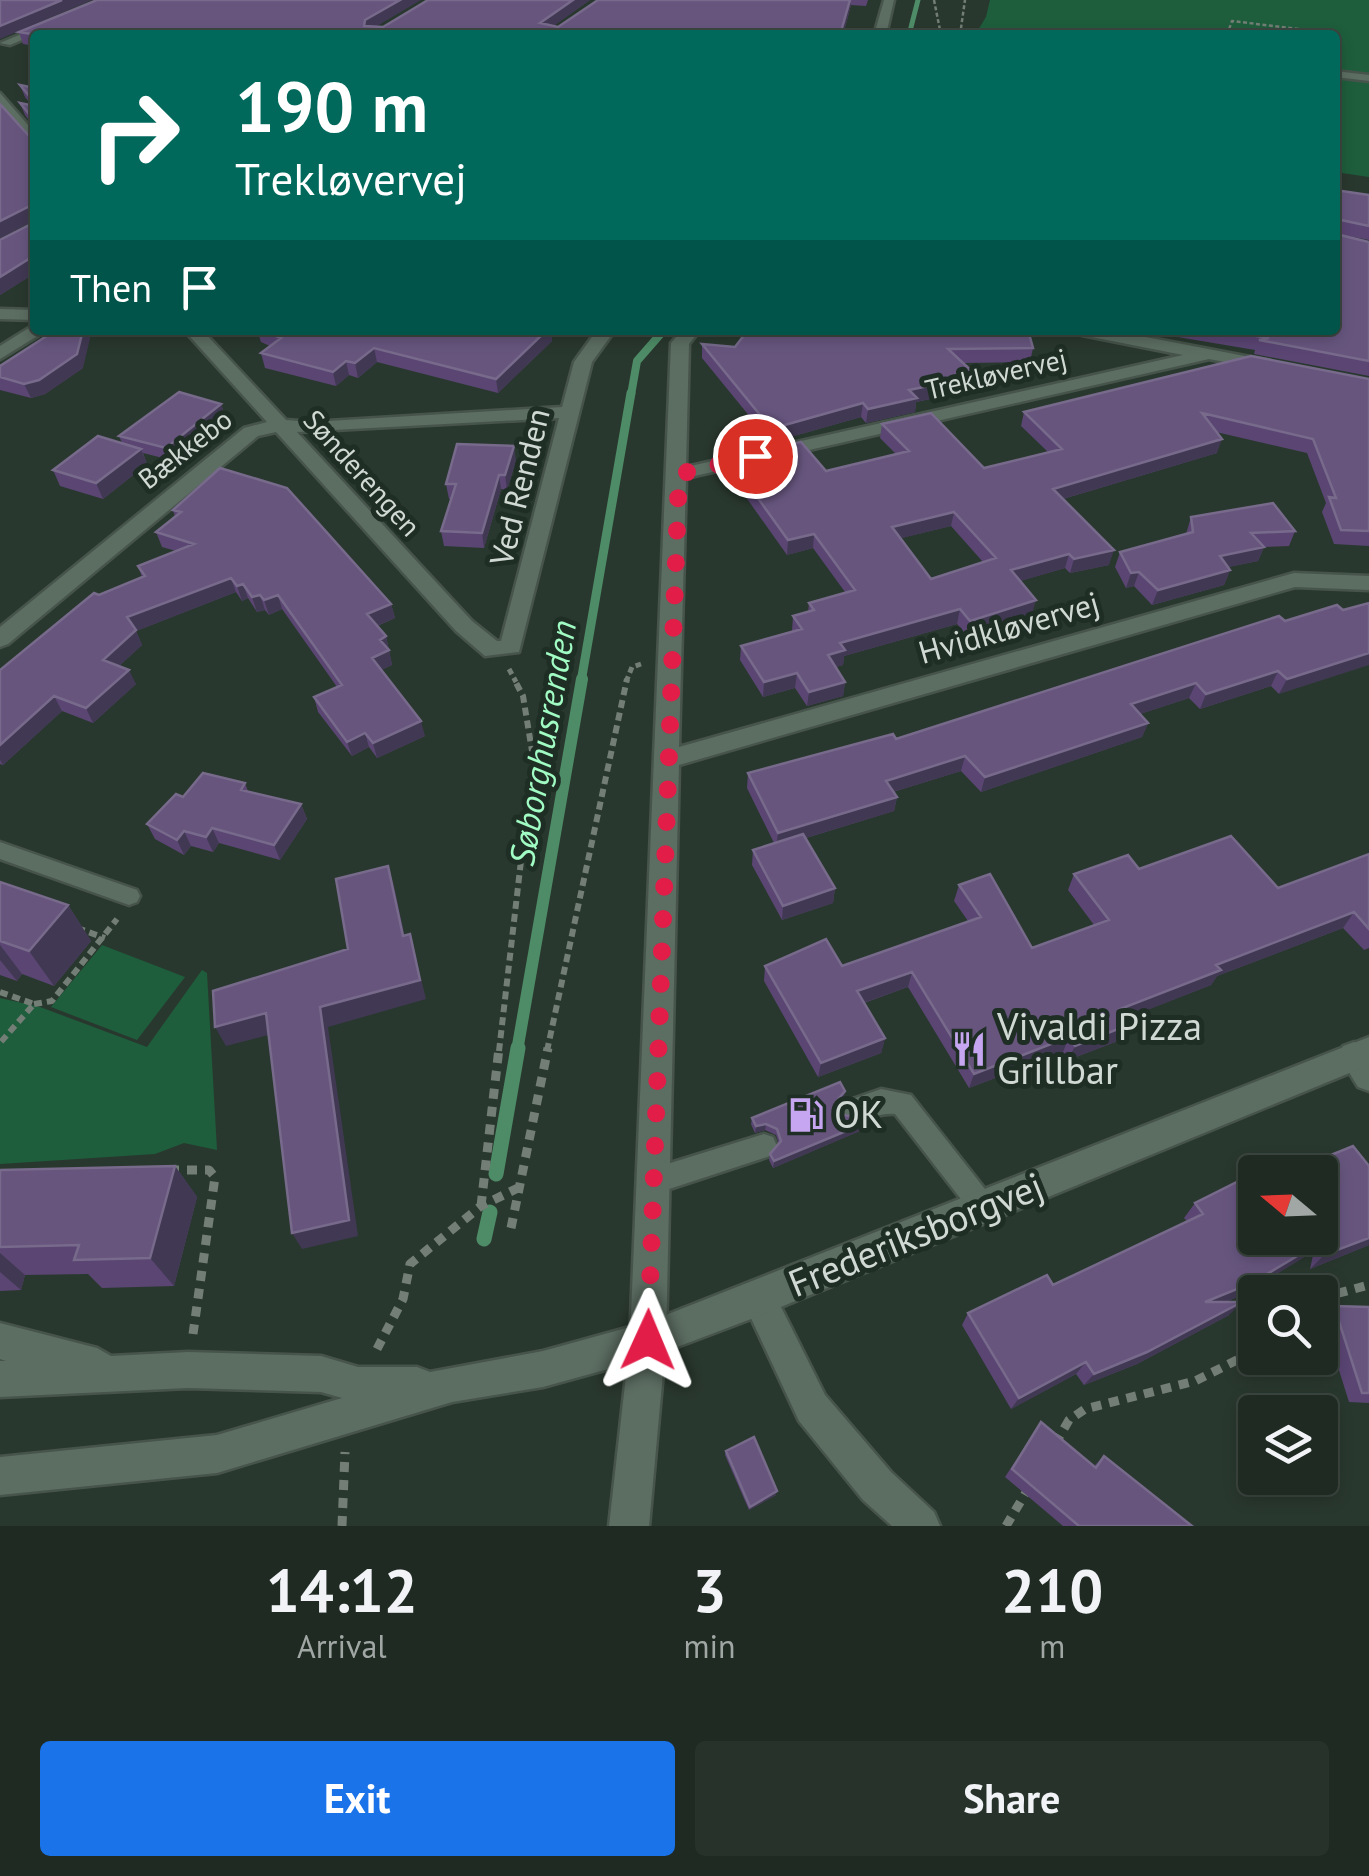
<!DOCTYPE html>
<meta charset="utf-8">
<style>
body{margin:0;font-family:"PT Sans",sans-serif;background:#27322a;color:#f1f3f6;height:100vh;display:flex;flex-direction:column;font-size:38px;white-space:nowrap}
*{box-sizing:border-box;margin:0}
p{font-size:32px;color:#a1a7a5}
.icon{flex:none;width:55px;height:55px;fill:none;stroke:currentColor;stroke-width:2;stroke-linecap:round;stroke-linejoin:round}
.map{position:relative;height:1526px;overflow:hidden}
.drawer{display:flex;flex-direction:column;background:#1f2a22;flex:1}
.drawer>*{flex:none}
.hud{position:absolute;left:30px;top:30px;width:1310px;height:305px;border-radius:10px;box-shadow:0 5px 15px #0003,0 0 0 2px #3c4640;background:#00695c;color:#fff;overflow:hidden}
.needle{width:65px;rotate:289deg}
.tools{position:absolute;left:1238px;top:1155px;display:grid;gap:20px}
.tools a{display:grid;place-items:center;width:100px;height:100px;border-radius:10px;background:#1f2a22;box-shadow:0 5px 15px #0003,0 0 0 2px #3c4640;font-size:50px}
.pin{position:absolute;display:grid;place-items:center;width:85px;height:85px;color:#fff;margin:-42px;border:5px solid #fff;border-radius:50%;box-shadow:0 2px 10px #0007}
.me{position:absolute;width:110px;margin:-55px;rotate:1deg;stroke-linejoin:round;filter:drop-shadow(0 0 8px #0008)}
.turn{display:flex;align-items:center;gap:35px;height:210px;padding:0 40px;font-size:45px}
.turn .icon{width:130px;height:130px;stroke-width:2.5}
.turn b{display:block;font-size:70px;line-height:85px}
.then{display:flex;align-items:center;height:95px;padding:0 40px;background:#0003;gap:20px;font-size:38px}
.eta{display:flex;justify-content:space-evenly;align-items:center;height:170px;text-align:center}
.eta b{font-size:60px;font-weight:600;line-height:70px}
.primary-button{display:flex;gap:20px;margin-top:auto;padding:20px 40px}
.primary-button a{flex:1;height:115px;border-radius:10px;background:#1a73e8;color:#fff;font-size:40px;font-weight:600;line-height:115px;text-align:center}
.primary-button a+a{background:#27322a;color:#f1f3f6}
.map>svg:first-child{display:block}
.green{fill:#1e5e3c}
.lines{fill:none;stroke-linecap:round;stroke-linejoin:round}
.stream-far4{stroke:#4e8c67;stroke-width:5}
.stream-far3{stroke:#4e8c67;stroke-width:8}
.stream-far2{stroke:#4e8c67;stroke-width:9}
.stream-far1{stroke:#4e8c67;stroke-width:12}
.stream{stroke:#4e8c67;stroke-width:15}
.service-casing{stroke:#46544b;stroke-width:5}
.minor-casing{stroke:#46544b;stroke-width:5}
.tertiary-casing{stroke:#46544b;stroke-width:5}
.path-far3{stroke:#727e76;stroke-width:2.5;stroke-dasharray:4 2.5;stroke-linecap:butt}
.path-far2{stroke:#727e76;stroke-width:5;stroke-dasharray:6 4;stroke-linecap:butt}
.path-far1{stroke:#727e76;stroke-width:6;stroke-dasharray:8 5;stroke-linecap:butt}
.path{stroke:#727e76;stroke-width:9;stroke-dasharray:10 8;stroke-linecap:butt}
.service{fill:#5c6d62;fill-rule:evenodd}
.minor{fill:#5c6d62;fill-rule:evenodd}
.tertiary{fill:#5c6d62;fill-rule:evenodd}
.wall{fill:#5a4573;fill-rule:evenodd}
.shaded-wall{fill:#413953}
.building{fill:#67557e;stroke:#776a8b;stroke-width:2.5;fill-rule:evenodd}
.route{stroke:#e11d48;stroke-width:18;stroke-dasharray:0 32.4}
.labels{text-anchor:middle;stroke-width:10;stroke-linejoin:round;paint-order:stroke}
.far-street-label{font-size:28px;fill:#d0d9d3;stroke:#1f2e25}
.street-label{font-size:32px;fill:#d0d9d3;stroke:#1f2e25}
.water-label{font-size:35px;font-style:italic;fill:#a1fcc4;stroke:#1f2e25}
.near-poi-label{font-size:38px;fill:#d0d9d3;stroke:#1f2e25;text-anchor:start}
.near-street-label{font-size:38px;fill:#d0d9d3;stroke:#1f2e25}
</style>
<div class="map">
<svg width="1369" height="1526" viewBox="0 0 1369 1526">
<rect width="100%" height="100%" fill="#29382e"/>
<path class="green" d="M990,0h379v177l-34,-5v-137h-360l11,-18z
M102,945l83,32 -48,63 -86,-33z
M202,970l5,3 10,177 -33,-7 -29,11 -155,10v-166l40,9 107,40z"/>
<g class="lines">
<path class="stream-far4" d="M909,35l9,-35"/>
<path class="stream-far3" d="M631,395l6,-34 27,-31"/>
<path class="stream-far2" d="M581,682l50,-289"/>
<path class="stream-far1" d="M517,1051l65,-372"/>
<path class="stream" d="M496,1174l22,-126
M484,1239l6,-27"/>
<defs>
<path id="service" d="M1335,71l34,4v6l-34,-4z
M0,842l137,48 3,6 -3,6 -8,3 -129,-46z
M881,1089l30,6 81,103 4,9 -4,9 -9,4 -9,-4 -79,-102c-18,-2 -37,12 -54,5l-4,-8 4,-8z
M764,1134l9,3 4,9 -4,9 -9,3 -113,37 -9,-4 -4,-9 4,-9 9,-4z"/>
<path id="minor" d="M102,0h15l-107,45 -10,-2z
M884,0h10l-8,35h-12z
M0,93l35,40v13l-35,-40z
M0,309l35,1v10l-35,-1z
M32,326l15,4 -47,29v-13z
M184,330h18l84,90 26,2 250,-15 12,-45 23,-32h18l-23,32 -73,290 -34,4 -29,-25 -180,-199 -18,4 -250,208 -8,3v-20l244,-199 23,-6zM559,418l-58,223h-4l-25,-20 -175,-189z
M682,330h18l-11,14 -3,123 497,-112 -101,-20 -9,-5h36l162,31 9,5 -9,5 -62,-12 -523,119 -7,269 615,-174 75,3v14l-74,-3 -616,178 -13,575 -17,186h-40l21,-186 41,-997z
M1354,1042l15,10v39l-11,-4 -19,-31 4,-10z
M759,1282l12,5 54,108 66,77 43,40 6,14h-48l-29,-26 -64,-79 -57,-122 5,-12z"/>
<path id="tertiary" d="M1369,1037v28l-610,251 -111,42 -105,29 -91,15 -235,71 -217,22v-38l217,-22 125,-37 -21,-6 -133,-4 -188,9v-36h6l-6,-2v-36l97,25 14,8 77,-4 133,4 37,11h59l13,5 113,-21 105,-29z"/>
</defs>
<use href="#service" class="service-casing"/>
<use href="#minor" class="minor-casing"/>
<use href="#tertiary" class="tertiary-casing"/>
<path class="path-far3" d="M934,0l7,35
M960,35l5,-35
M1227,35l5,-14 107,13 -1,20"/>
<path class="path-far2" d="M509,669l7,13
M626,682l6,-15 9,-3"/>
<path class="path-far1" d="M77,928l28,10
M0,992l34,12 -34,39
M34,1004l18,-3 65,-82
M499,1051l34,-294 -10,-61 -9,-17
M547,1051l80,-372"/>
<path class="path" d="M169,1170h40l6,7 -22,157
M481,1206l18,-158
M511,1228l37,-180
M1320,1298l49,-13
M377,1349l26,-50 7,-35 71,-58 39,-19
M1055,1444l14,-24 16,-11 110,-28 60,-30
M342,1526l3,-74
M1006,1526l22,-37"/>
<use href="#service" class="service"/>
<use href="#minor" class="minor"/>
<use href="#tertiary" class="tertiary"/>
</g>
<path class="wall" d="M428,0h162l-37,26 5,1 40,-27h270l-2,6 -15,-1 -8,30h-808v11l-12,-2 -4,-12 364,-5z
M20,85l15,3v185l-35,22v-55l31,-16v-2l-31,16v-134l30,33 3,-11 -8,-11 -5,-12 12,3 -7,-9z
M1335,190l34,5v45l-32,-6 32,8v134l-115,-22 1,-4 -119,-20h199z
M257,330h294l1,11 -54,52 -121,-31 -19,16 -9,-3 -13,11 -71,-18 -4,-15 9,-7 -9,-4z
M702,344l33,3 298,1 -3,14 -67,1 11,27 -58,12 -1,10 -49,11 -5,-6 -120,34 -7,-9 1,-14 20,-5 -53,-65z
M0,366l83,2 -38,26 -14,4 -31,-8z
M1369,379v167l-35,-2 -12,-32 4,-9 -19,-50 -91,-21 1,21 -154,46 46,66 -39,8 -5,-5 -45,13 12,33 -65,22 -10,-12 -113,32 -1,9 -8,2 10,15 -2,14 -36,10 -12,-18 -32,9 -23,-37 1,-14 51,-15 1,-15 15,-4 1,-9 36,-11 -32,-44 -26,7 -54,-76 1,-14 19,-5v-7l73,18 70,-17 -16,-16 2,-14 102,44 64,-16 -27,-26 3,-14zM951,526l32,36 -52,17 -30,-41z
M221,404l4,12 -54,44 -28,-7 4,11 -44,35 -43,-13 -7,-16 69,-27 -3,-7z
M516,460l-9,30 -6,-1 -17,59 -40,-2 -3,-15 11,-32h-3l-3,-15z
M220,468l171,136 4,14 -18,8 9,10 6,29 -11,5 44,66 -48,22 -8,-11 -17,9 -34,-44 -4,-15 23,-10 -55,-78 -13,6 -4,-5 -8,2 -9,-14 -6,3 -6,-9 -100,39 6,14 -23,21 17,18 -43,39 -31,-12 -59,54 -3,-1v-94l99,-75 43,-18 -4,-11 38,-15 -14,-4 -6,-15 19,-15 -2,-7z
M1191,517l104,14 -6,15 -25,1 -6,14 -30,6 2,3 -6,15 -72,20 -18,-19 -8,2 -11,-21 5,-15 66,-18z
M1337,605l-58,89 -8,-8 -71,23 -11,-11 -49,16 8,9 -6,14 -161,55 -20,-21 -68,21 4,5 -3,14 -88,27 29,50 -2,15 -51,17 -30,-55 1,-15 21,-7 -27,-55 1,-15 148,-34z
M245,783l3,8 53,13 6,15 -27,41 -61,-17 -6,9 -22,-6 -7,9 -29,-16 -8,-15 36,-27z
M1369,854v94l-5,2 -21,-22 -126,48 -6,9 -85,33 5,6 -8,15 -55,21 -5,-8 -94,36 -61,-101 -44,16 21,35 -4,15 -63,24 -54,-96 1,-15h77l126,-45 -14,-20 5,-16 73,63 62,-23 -26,-35 6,-16 65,-5 139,19z
M0,882l68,23 23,36 -37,45 -32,-12 -5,7 -17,-6z
M844,1098l-8,8 3,8 24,10 -1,6 -89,38 -4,-8 1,-6 9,-10 -3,-9 -11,-5 -10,3 -4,-9 1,-6z
M175,1166l22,31 -23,89 -72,2 -14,-14 -63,1 -4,15 -21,1v-121z
M1320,1172l49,73 -59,24 4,-18 -74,45 -15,6 4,13 -92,49 -53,21 -8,-11 -65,35 -49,-84 6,-12 85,-28 134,-64 -3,-3 11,-15z
M1334,1306l35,1v96l-20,-1 -27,-86z
M1041,1422l53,44 10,-10 88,70h-129l-58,-49z
M726,1451l50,44 -27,15 -24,-55z"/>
<path class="shaded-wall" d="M62,0h30l-92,39v-13z
M400,0h21l-54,32 -3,-6 1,-6z
M573,0h17l-49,35 -1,-12z
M850,0l1,5 -8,30h-3z
M30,206l5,14 -35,18v-17z
M35,255v18l-35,22v-18z
M83,330h9l-9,38 -38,26 -14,4 -7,-14z
M547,330h4l1,11 -54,52 -2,-14z
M374,348l3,14 -19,16 -3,-15z
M346,361l3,14 -13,11 -3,-14z
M977,376l-3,14 -58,12 -1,10 -49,11 2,-14 41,-19z
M863,403l-2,14 -120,34 1,-14z
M221,404l4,12 -54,44 -5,-12z
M1222,439l-5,14 -168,50 4,-14z
M514,446l2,14 -9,30 -2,-15z
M141,449l6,15 -44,35 -7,-16z
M499,475l2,14 -17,59 -2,-15z
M954,512l-3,14 -61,15 2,-14z
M814,534l-1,14 -26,7 1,-15z
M1264,547l-6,14 -44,9 6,-14z
M1114,550l-5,15 -39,8 4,-14z
M1069,554l-4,14 -58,17 4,-15z
M1230,570l-6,15 -72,20 6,-15z
M1139,572l-5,14 -8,2 5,-15z
M231,578l5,14 -100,39 6,14 -32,29 -7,-14 24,-43z
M243,584l5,14 -6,3 -5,-15z
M260,595l5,15 -8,2 -5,-15z
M278,595l4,14 -13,6 -5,-15z
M1036,600l-4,14 -65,22 3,-15z
M391,604l4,14 -24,10 -4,-14z
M960,609l-3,15 -113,32 -1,9 -17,5 2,-15 12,-12z
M386,636l6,29 -17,8 -3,-15 8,-18z
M1369,653v12l-90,29 8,-15z
M129,670l7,14 -43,39 -7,-15z
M1278,671l-7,15 -71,23 6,-15z
M797,673l-2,15 -32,9 1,-15z
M845,682l-2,14 -36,10 2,-14z
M1196,683l-7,15 -64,21 6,-15z
M54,696l8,15 -59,54 -3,-5v-15z
M421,721l4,15 -48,22 -4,-15z
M1148,723l-6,14 -161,55 4,-15z
M365,733l4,14 -17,9 -5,-14z
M965,756l-4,15 -78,24 3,-14z
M897,797l-3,14 -118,36 2,-14z
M301,804l6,15 -27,41 -6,-15z
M212,828l7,15 -6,9 -7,-15z
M184,831l7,15 -7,9 -7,-15z
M388,866l6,20 15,70 -6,-20z
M835,888l-2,15 -51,17 1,-14z
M68,905l23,36 -37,45 -25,-35z
M1354,912l-11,16 -126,48 -6,9 -99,39 8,-15 96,-44z
M410,934l16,65 -98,28 30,209 -56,13 -10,-16 28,-226z
M0,945l22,29 -5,7 -17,-21z
M912,972l-4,15 -54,19 3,-15z
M266,1013l10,20 -50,13 -11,-19z
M1131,1024l-8,15 -55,21 7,-14z
M1069,1037l-6,15 -94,36 5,-14z
M885,1038l-4,15 -63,24 3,-14z
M845,1091l-1,7 -10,11 1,-6z
M766,1124l-1,6 -10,3 1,-7z
M863,1124l-1,6 -89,38 1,-7z
M175,1166l22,31 -23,89 -24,-28z
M1329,1237l-15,14 -74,45 -47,18 12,-12z
M1369,1238v7l-59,24 14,-14z
M0,1253l25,22 -4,15 -21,-18z
M1242,1302l-13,13 -92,49 -53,21 10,-11z
M1086,1362l-10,12 -65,35 8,-11z
M777,1491l-1,4 -27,15 1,-3z"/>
<path class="building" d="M0,0h62l-62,26z
M97,0h303l-35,20 -1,6 19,1 45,-27h145l-33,23 18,4 40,-27h252l-10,35h-803l-18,-3z
M20,85l15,3v15z
M20,103l15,3v149l-35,22v-37l31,-16 -1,-18 -30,15v-117l30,33 4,-17z
M1335,190l34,5v31l-28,-6 -5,14 33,8v119l-110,-21 10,-2 -49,-8h115z
M56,330h27l-6,24 -38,26 -15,4 -24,-7v-11z
M262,330h285l-51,49 -122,-31 -19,15 -9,-2 -13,11 -72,-19 20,-15z
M748,330h280l5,18 -85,1 29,27 -68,14 8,8 -49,11 -5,-6 -121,34 -7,-9 30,-7 -63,-77 33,3z
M1251,356l118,23v152l-28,-1 -12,-33 7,1 -23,-59 -111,-26 20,26 -169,50 61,61 -40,9 -5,-5 -58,16 25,30 -66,21 -10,-12 -120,34 5,7 -17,5 17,27 -36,10 -12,-19 -33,9 -23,-36 61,-17 -9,-13 21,-6 -5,-7 46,-13 -41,-56 -26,6 -54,-75 24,-7 -5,-5 48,-11 25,29 83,-20 -27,-27 49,-11 53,55 78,-19 -38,-37zM954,512l42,46 -65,21 -39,-52z
M179,392l42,12 -55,44 -47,-12z
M98,436l43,13 -45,34 -43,-13z
M457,444l57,2 -9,29h-6l-17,58 -41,-2 15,-47h-10z
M220,468l67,20 104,116 -24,10 19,22 -6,4 9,10 -17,8 49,63 -48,22 -8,-10 -18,9 -33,-45 28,-12 -64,-90 -14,5 -4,-5 -8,2 -9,-13 -6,2 -6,-8 -104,39 9,13 -33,30 26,10 -43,38 -32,-12 -54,49v-75l94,-77 5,2 46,-19 -7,-10 56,-22 -38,-12 25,-20 -8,-2z
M1273,503l22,28 -44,2 13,14 -44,9 10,14 -72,20 -19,-18 -8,1 -11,-21 73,-20 -2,-15z
M1369,603v50l-82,26 -9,-8 -72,23 -10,-11 -65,21 17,19 -163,54 -20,-21 -79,25 11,16 -119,36 -30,-60 145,-39 3,5 383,-123 6,5 52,-16 6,5z
M203,773l42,10 -4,7 60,14 -27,41 -62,-17 -6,9 -22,-6 -7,9 -30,-16 29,-30 7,3z
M803,834l32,54 -52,18 -30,-56z
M1231,836l47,52 91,-34v75l-15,-17 -138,53 5,5 -101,39 11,15 -56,22 -6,-9 -95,37 -62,-102 -55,19 28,47 -64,25 -56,-97 61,-27 16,27 139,-49 -22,-32 31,-11 42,74 77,-28 -35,-46 54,-19 11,14z
M388,866l15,70 7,-2 10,46 -100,27 29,213 -57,13 -26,-220 -51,14 -2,-36 135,-42 -12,-70z
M0,882l68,23 -39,46 -29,-10z
M840,1082l5,9 -10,12 4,11 21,4 3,6 -89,37 -4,-7 11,-13 -4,-12 -11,-5 -10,2 -4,-8z
M1353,1146l16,20v72l-45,17 5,-18 -77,46 -47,19h37l-95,50 -53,22 -8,-12 -67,36 -51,-85 79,-38 6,10 150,-71 -8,-11 44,-22 16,-7v64h65v-66h-31z
M1280,1164l6,8h-27z
M175,1166l-25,92 -76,2 5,-15 -79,2v-77z
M1334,1306l35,1v86h-7z
M1041,1422l55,46 8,-12 88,70h-113l-67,-57z
M754,1437l23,54 -27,16 -24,-56z"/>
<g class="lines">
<path class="route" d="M648,1340l31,-866 76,-18"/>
</g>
<defs>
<symbol id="restaurant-bare" viewBox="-9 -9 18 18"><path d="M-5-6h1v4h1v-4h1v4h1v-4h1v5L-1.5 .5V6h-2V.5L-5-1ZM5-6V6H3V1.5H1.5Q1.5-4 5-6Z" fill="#c6a6f0" stroke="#1f2e25" stroke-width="2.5" paint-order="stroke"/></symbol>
<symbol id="fuel-bare" viewBox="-9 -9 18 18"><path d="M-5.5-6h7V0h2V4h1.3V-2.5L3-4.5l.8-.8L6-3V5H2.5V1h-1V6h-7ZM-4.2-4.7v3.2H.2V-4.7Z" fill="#c6a6f0" stroke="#1f2e25" stroke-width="2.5" paint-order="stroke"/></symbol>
</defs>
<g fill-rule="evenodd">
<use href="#restaurant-bare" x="944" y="1024" width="50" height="50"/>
<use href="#fuel-bare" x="781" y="1090" width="50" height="50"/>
</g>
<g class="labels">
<g class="far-street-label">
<text transform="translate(996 374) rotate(-13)" y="10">Trekløvervej</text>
<text transform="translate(185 449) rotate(-38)" y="10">Bækkebo</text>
<text transform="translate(362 473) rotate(48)" y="10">Sønderengen</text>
</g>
<g class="street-label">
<text transform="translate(520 487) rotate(-76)" y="11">Ved Renden</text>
<text transform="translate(1009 628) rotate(-16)" y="11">Hvidkløvervej</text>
</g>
<g class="water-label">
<text transform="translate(543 743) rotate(-80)" y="12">Søborghusrenden</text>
</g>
<g class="near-poi-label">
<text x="997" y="1040">Vivaldi Pizza<tspan x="997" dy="44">Grillbar</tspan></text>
<text x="834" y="1128">OK</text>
</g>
<g class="near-street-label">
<text transform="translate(916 1235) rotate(-22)" y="13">Frederiksborgvej</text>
</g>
</g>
</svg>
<div class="tools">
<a><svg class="needle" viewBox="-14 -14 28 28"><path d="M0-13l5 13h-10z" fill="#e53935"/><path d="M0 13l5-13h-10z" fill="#a1a7a5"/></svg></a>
<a><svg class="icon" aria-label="search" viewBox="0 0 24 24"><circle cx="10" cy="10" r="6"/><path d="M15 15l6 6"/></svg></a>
<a><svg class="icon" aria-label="layers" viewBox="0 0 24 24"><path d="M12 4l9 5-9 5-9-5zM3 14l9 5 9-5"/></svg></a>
</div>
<div class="pin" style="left:755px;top:456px;background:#d93025"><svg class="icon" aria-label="arrive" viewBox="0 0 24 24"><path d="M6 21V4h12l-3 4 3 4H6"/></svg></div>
<svg class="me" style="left:648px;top:1340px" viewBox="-20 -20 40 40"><path d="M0-17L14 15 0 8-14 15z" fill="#e11d48" stroke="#fff" stroke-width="4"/></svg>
<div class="hud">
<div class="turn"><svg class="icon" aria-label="right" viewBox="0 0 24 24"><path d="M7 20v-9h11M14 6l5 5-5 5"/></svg><div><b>190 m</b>Trekløvervej</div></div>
<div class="then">Then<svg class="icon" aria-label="arrive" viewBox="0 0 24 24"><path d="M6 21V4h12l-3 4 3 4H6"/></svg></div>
</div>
</div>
<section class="drawer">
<div class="eta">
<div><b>14:12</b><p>Arrival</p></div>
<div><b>3</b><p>min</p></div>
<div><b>210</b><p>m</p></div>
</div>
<div class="primary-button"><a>Exit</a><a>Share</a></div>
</section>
